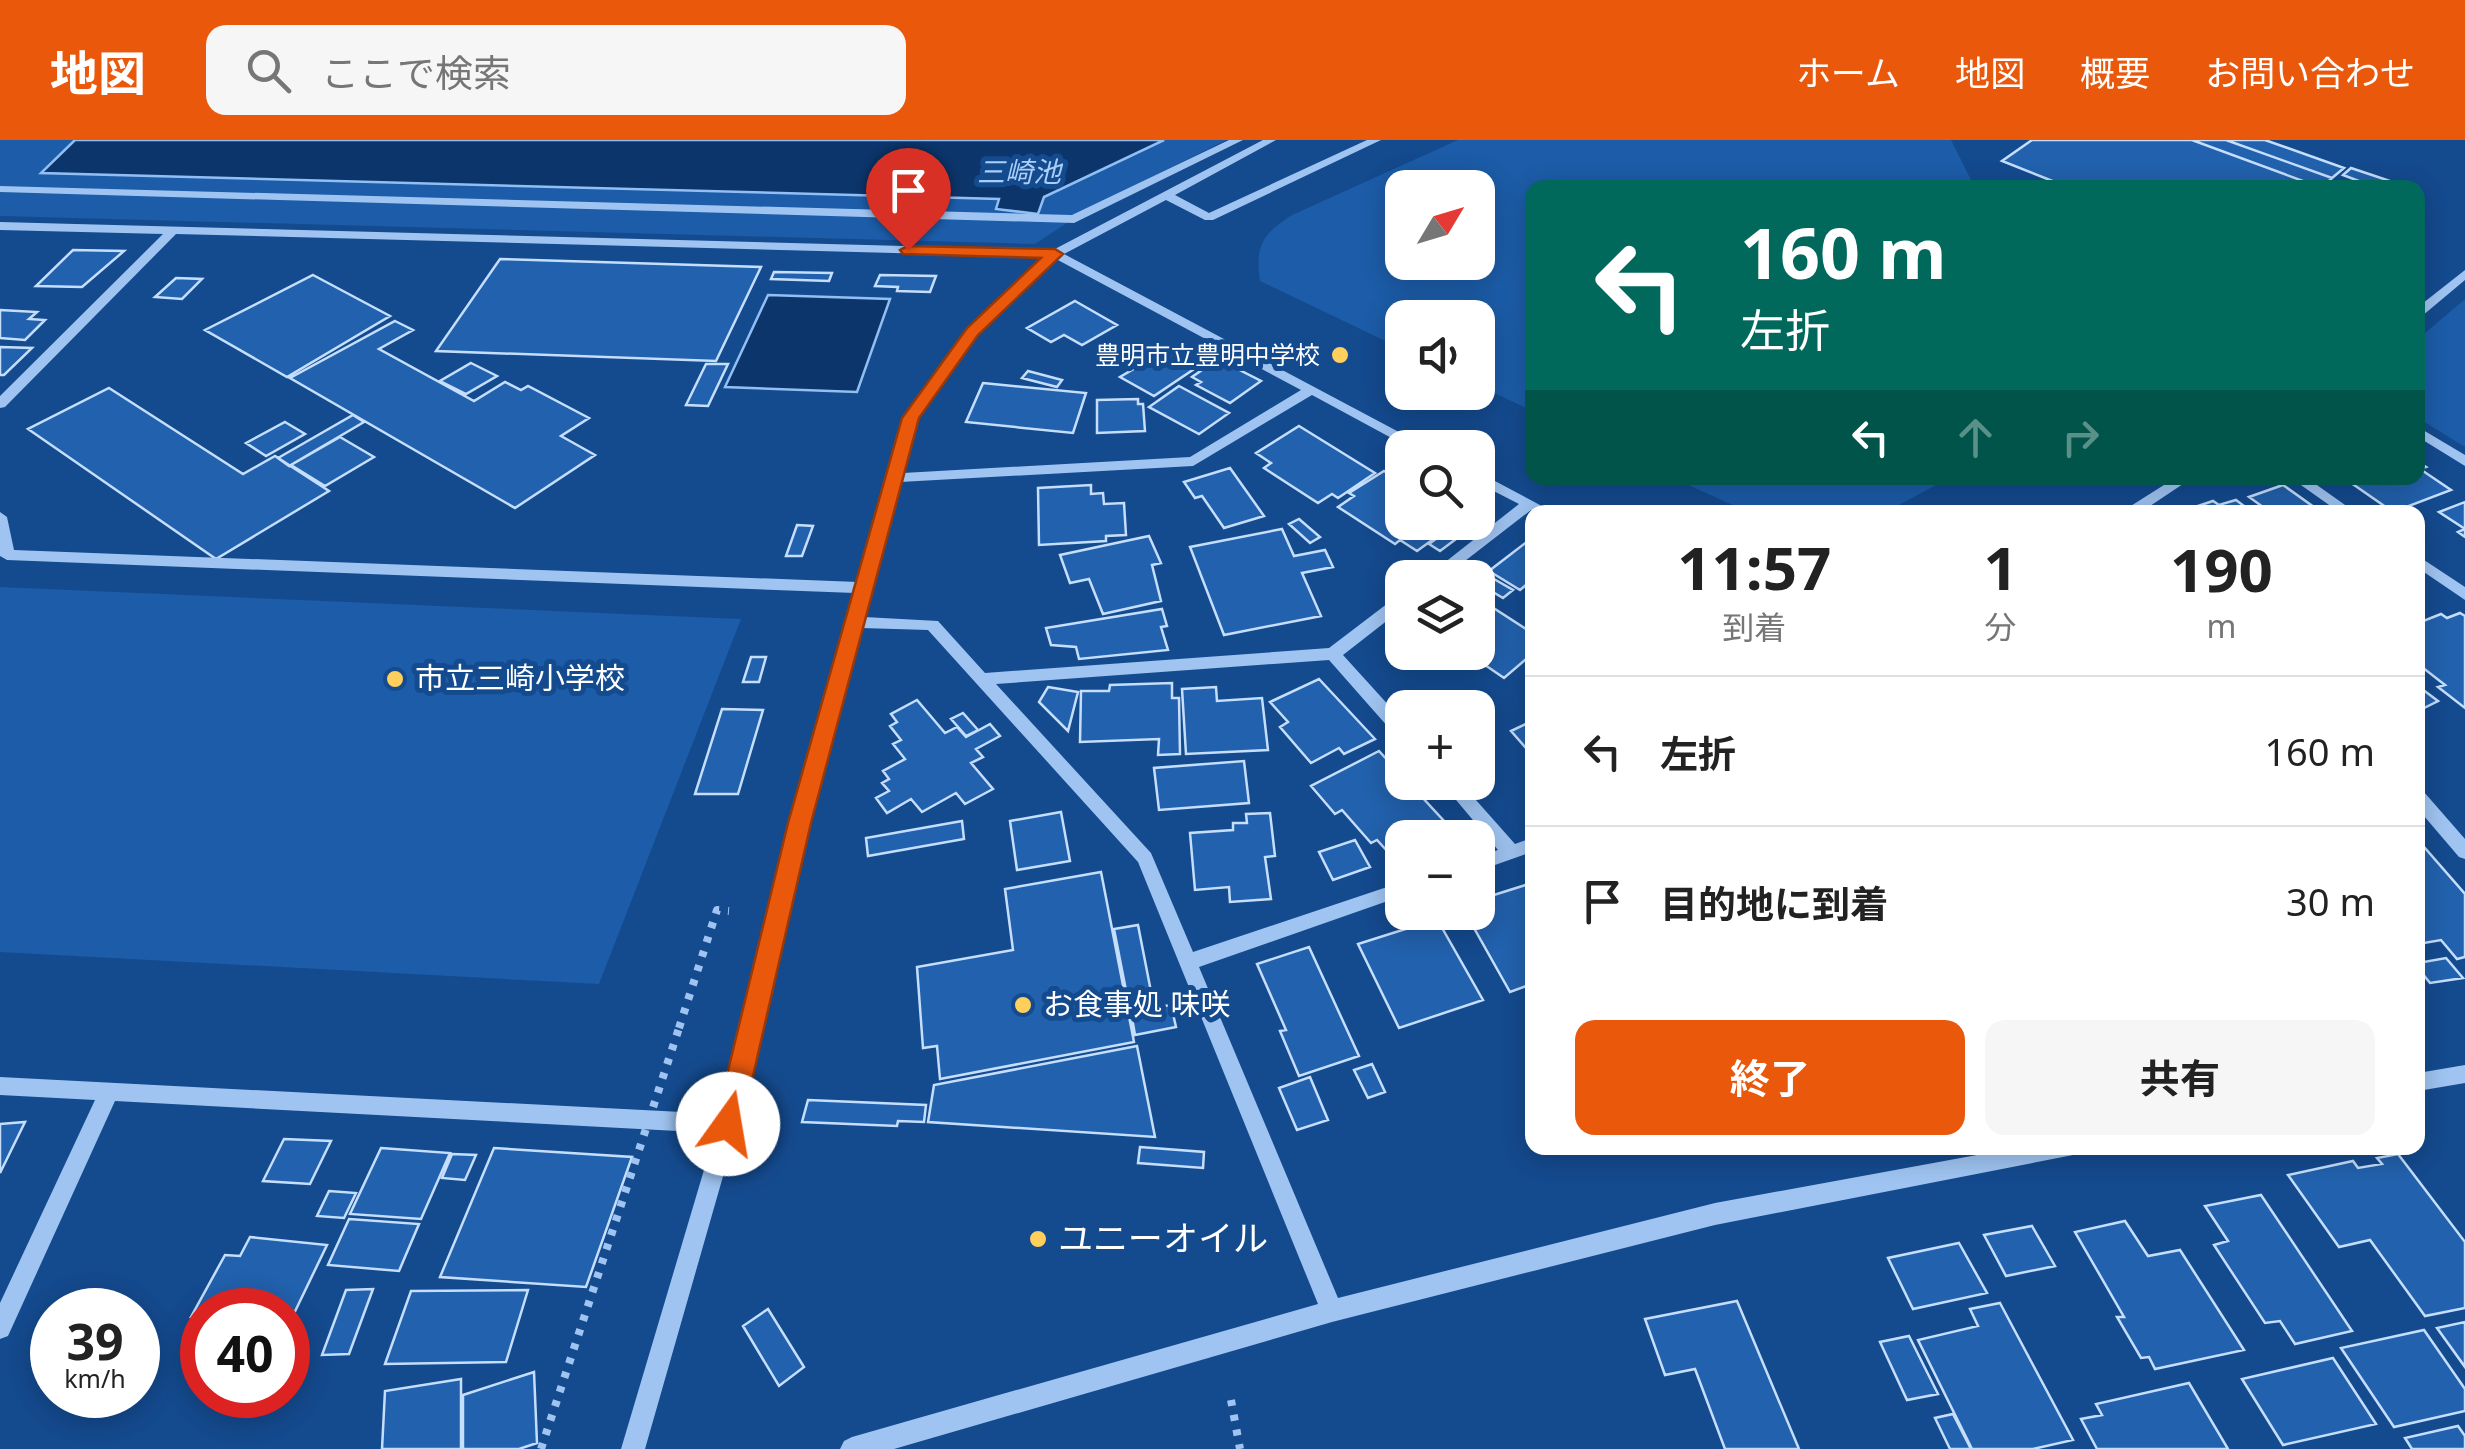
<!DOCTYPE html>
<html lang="ja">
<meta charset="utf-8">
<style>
body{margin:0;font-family:"Noto Sans","Noto Sans JP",sans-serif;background:#f6f6f6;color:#222;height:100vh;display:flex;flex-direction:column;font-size:38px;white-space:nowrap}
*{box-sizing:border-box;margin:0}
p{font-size:32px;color:#767676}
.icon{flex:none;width:55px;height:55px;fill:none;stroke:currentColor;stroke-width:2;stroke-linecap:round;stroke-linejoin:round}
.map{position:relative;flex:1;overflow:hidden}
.sheet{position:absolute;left:1525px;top:365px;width:900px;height:650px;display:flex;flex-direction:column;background:#fff;border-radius:20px;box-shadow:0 5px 25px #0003}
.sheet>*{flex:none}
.guide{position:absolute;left:1525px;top:40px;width:900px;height:305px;border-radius:20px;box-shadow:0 5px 25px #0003;background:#00695c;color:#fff;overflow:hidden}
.needle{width:65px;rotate:52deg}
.fabs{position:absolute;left:1385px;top:30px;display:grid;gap:20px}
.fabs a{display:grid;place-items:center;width:110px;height:110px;border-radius:20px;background:#fff;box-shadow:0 5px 25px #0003;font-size:50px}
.speed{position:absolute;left:30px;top:1148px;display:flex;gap:20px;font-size:50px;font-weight:700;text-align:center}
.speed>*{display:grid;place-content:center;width:130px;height:130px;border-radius:50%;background:#fff;box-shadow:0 5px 25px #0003;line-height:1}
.speed small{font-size:25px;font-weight:400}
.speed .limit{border:15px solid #d22;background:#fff;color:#111}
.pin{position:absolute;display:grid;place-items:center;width:85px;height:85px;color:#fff;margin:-102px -42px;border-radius:50% 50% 50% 0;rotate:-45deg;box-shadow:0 0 10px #0007}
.pin .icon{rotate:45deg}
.me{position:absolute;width:110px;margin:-55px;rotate:13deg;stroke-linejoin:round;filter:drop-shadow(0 0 8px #0008)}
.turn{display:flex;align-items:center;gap:35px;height:210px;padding:0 50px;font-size:45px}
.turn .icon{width:130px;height:130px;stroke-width:2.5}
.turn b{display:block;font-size:70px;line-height:85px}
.lanes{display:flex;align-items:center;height:95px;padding:0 50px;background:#0003;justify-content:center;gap:50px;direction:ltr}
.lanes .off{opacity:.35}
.eta{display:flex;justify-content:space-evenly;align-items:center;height:170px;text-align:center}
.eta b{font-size:60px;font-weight:700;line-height:70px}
.cta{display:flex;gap:20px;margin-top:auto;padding:20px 50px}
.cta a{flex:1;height:115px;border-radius:20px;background:#ea580c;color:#fff;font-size:40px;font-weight:700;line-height:115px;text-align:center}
.cta a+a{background:#f6f6f6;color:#222}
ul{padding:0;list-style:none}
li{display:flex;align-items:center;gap:30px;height:150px;padding:0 50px;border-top:2px solid #e0e0e0}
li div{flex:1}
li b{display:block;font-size:38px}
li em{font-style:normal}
header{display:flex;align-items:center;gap:60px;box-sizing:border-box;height:140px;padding:0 50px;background:#ea580c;color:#fff}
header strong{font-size:48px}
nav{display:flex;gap:55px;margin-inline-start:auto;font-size:35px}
.search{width:700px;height:90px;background:#f6f6f6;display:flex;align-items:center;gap:25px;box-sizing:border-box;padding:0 35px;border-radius:20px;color:#767676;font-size:38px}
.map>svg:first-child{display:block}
.green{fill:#1c5ca8;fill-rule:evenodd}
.water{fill:#0c356b;stroke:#91bff4;stroke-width:2.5}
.building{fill:#2261ad;stroke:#c5defc;stroke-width:2.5}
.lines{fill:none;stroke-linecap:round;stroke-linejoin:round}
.path{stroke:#9fc4f1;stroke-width:8;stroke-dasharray:6 9;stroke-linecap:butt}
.minor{fill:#9fc4f1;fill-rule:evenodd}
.path-bridge{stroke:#9fc4f1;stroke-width:8;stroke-dasharray:6 9;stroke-linecap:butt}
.route{fill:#ea580c;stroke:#983908;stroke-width:2.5}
.poi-dot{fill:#ffcf5e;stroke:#144a8e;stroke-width:4}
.labels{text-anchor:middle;stroke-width:10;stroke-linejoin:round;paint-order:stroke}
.far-poi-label{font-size:25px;fill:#fff;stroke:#144a8e;text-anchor:end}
.far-water-label{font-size:28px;font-style:italic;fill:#abcef8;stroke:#144a8e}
.poi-label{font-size:30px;fill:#fff;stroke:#144a8e;text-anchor:start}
.near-poi-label{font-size:35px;fill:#fff;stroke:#144a8e;text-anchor:start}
</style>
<header>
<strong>地図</strong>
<div class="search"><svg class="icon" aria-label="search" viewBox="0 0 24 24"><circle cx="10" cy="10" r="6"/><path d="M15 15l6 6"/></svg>ここで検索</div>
<nav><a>ホーム</a><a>地図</a><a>概要</a><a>お問い合わせ</a></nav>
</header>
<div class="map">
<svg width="2465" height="1309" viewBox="0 0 2465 1309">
<rect width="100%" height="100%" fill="#144a8e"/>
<path class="green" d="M0,0h75l-32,33 957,26 -4,9 47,-11 121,-57h62l-136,68 -55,36 -1035,-28z
M1458,0h493l20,40 17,7 -456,1v223l-54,-26v-67h-76v31l-142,-68c-5,-35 2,-47 32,-66zM1402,48h76v74h-76z
M2465,159v148l-47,-29v-79z
M1673,338h276l-63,34h-138z
M0,447l741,32 -142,365 -599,-32z"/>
<path class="water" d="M75,0h1089l-120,57 -6,17 -42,-5 3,-10 -958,-26z
M768,155l122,4 -33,93 -132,-5z"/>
<path class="building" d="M2032,0h160l130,48h-252l-68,-27z
M2192,0h34l106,38 -10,10z
M2226,0h39l79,28 -12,10z
M2351,28l39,13 -13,7 -34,-13z
M73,110l51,1 -42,36 -46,-1z
M500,119l261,8 -45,94 -280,-10z
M774,132l58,1 -3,8 -58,-2z
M313,135l77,41 -103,61 -82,-47z
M880,135l56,1 -6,16 -33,-1 1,-4 -23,-1z
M176,138l26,1 -20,20 -27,-2z
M1075,161l42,24 -35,20 -18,-10 -13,7 -24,-14z
M0,170l37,2 -8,7 16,1 -20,20 -25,-2z
M395,181l18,9 -34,19 95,52 31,-19 16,8 7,-4 61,32 -28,18 34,19 -80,53 -225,-130z
M0,207l32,1 -28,27h-4z
M1166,210l31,17 -43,29 -34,-19z
M1218,219l43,22 -31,22 -34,-18 5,-3 -9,-5z
M471,223l26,13 -31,18 -26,-13z
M706,224h22l-20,42 -22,-1z
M1028,231l34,9 -5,7 -35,-9z
M983,243l103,10 -13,40 -107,-11z
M1179,246l50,27 -30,21 -50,-27z
M109,248l134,86 32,-18 54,35 -113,68 -188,-130z
M1138,259v5h5l2,27 -48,2v-33z
M353,275l11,7 -75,44 -11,-8z
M285,282l20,12 -39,22 -20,-13z
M1299,286l76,47 -37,25 -6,-4 -14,9 -54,-35 7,-5 -15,-10z
M340,297l34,20 -49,29 -34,-21z
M2418,322l8,5 -6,2 31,21 -58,22 -49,-34h74z
M1230,328l34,48 -40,12 -22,-32 -7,2 -11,-16z
M1384,331l18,11v40h55l-40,29 -17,-11 -5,4 -57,-37 16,-11 -5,-3z
M1091,345v9l12,-1 1,11 20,-1 2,32 -20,1v5l-67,4 -1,-57z
M2283,345l38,27h-51l-21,-15z
M2236,360l16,12h-72l33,-11 6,4z
M2465,362v35l-7,-5 7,-3 -26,-17z
M1299,379l21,18 -10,6 -21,-19z
M1459,382l13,5 -32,24 -11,-7z
M797,385l16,1 -11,30h-16z
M1282,389l12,27 31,-6 8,17 -31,6 19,43 -97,19 -34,-88z
M1149,396l12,27 -9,2 9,36 -58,13 -14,-35 -19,4 -10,-28z
M1528,401l4,3v36l-12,10 -31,-19z
M1487,435l26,15 -10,8 -25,-15z
M1478,458l54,35v21l-28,24 -38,-26h12z
M1162,469l5,17 -6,1 7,23 -89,9 -3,-12 -25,-2 -5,-17z
M2460,473l5,3v92l-27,-21 7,-2 -27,-21v-41l23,-9 6,4z
M751,517h15l-7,25h-16z
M1319,539l56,60 -31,15 -5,-6 -28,15 -31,-36 8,-5 -18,-20z
M1172,543v15h7l1,56 -22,1 1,-16 -79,3 1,-51h28l1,-6z
M2418,546l20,15 -20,10z
M1048,547l30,5 -10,39 -29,-29z
M1216,547l1,14 45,-3 6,52 -82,4 -4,-65z
M917,560l28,33 12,-6 9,10 24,-13 10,12 -24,13 7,8 -12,6 22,26 -28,15 -9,-11 -34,19 -11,-13 -24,14 -11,-15 13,-7 -7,-8 7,-4 -6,-8 22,-12 -12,-15 8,-4 -11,-14 7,-4 -6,-8z
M722,569l41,1 -25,84h-43z
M963,573l15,17 -12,6 -15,-17z
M1530,582l2,2v31l-21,-24z
M1379,611l23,25v6h6l36,39 -29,17h-13v6l-14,8 -11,-12 -6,3 -29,-33 -7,4 -24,-28z
M1244,621l5,42 -90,7 -5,-42z
M1061,672l9,49 -53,9 -7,-49z
M1270,673l5,43 -10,1 6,42 -41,3 -1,-15 -34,3 -5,-57 43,-3v-7h14l-1,-9z
M962,681l2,18 -96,17 -2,-18z
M1355,700l15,27 -37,13 -14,-28z
M2418,700l47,54v63l-8,2 -16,-19 -23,4z
M1101,732l33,170 -194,37 -3,-33 -14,2 -6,-81 96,-17 -8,-61z
M1532,743v101l-22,8 -45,-80h13v-12z
M1437,779l46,81 -84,28 -41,-84z
M1138,785l16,82 -24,4 -16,-82z
M1309,807l50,109 -60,20 -19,-45 6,-1 -29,-66z
M2446,818l17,20 -33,5 -12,-15v-5z
M1171,865l5,22 -41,8 -4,-23z
M1137,906l18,91 -227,-15 6,-37z
M1372,924l13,28 -17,6 -14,-28z
M1310,937l18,43 -31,10 -18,-42z
M808,960l118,5 -2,17 -26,-1 -1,5 -95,-4z
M25,982l-25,51v-49z
M284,999l47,2 -21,43 -47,-3z
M1140,1007l64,5 -1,16 -65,-5z
M381,1008l69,5 -29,66 -71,-5z
M494,1008l138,9 -46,130 -146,-10z
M452,1014l24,1 -11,25 -23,-2z
M2398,1014l67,88v66l-40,8 -55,-76 -31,7 -51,-72 65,-14 5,7 24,-4 -5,-6z
M329,1051l27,2 -12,25 -27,-2z
M2261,1055l91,136 -57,13 -15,-23 -15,2 -51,-78 14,-4 -23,-35z
M349,1079l70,5 -20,47 -71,-6z
M2125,1081l23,35 32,-6 64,100 -89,19 -6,-12 -8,1 -24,-41h7l-49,-85z
M2032,1086l23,40 -49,10 -22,-41z
M250,1097l77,8 -39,81v-16h-86v8l-11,-1 34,-62 15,1z
M1959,1103l28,50 -74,16 -25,-51z
M373,1149l-24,65 -27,1 24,-65z
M528,1150l-22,72 -121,2 26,-73z
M1737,1161l62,148h-74l-30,-80 -30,6 -20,-56z
M2000,1163l73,137 -40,9h-61l-54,-109 60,-14 -8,-17z
M768,1169l36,58 -25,19 -36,-60z
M2465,1182v45l-28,-39z
M2424,1190l41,59v22l-71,16 -53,-79z
M1909,1196l29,58 -31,6 -27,-58z
M2333,1218l43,66 -93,21 -41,-66z
M534,1232l3,71 -18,6h-56v-54z
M461,1239v70h-79l3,-58z
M2189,1243l39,66h-131l-16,-30 21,-4 -6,-11z
M1953,1274l18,35h-21l-15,-31z
M2458,1286l7,10v13h-53l-7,-11z"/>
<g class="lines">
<path class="path" d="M679,888l38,-118 12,1
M1231,1260l9,49"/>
<path class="minor" d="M1229,0h14l-169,83 -1074,-31v-6l1072,29z
M1263,0h13l-101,55 34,18 158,-73h14l-168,80h-8l-39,-20 -102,54 365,194h-19l-98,-53 -119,71 -293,16 -36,135 74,4 47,52 344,-25 67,-51 6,-1v13l-59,46 59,65v17l-6,-1 -67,-76 -333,24 155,169 42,99 209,-70v14l-203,71 139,331 377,-95 300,-55h61l-3,7 -358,70 -383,97 -438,127h-54l4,-8 8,-4 466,-133 -180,-442 -210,-232 -67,-2 -53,195 -70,301 -93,325h-24l94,-316 -600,-32 -107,235 -8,3v-36l95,-203 -95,-5v-18l720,37 70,-291 65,-230 -848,-33 -7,-4v-44l7,5 7,33 844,32 46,-164 63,-90 77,-71 -868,-23 -171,173 -5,1v-12l163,-162 -163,-4v-8l1053,28zM1056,119l245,131 -111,67 -287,16 15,-55 59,-84z
M2465,130v10l-43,36 -4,1v-10z
M2418,287l47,28v11l-47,-29z
M1478,332l75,40 -22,-2 -88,68h-18l94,-74 -41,-21z
M2175,338h17l-51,34h-17l2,-3z
M2291,338h16l48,34h-16z
M2418,416l47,31v13l-47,-32z
M1441,642h19l55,62 17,-6v14l-54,19v-14l20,-7z
M2418,650l6,2 41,47v20l-6,-2 -41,-48z
M2465,925v18l-47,8v-18z"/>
<path class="path-bridge" d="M541,1309l138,-421"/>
</g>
<path class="route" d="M908,106l147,3 8,5 -85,81 -59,83 -108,405 -69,301 -4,9 -10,3 -9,-3 -4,-9 73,-301 114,-405 65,-90 74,-70 -138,-4 -3,-4z"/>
<g class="poi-dot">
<circle cx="1340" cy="215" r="10"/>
<circle cx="395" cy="539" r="10"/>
<circle cx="1023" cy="865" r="10"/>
<circle cx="1038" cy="1099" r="10"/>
</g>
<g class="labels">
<g class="far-poi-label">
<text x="1320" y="224">豊明市立豊明中学校</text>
</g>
<g class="far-water-label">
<text x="1019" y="42">三崎池</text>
</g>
<g class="poi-label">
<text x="415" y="549">市立三崎小学校</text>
<text x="1043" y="875">お食事処 味咲</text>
</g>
<g class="near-poi-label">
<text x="1058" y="1111">ユニーオイル</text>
</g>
</g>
</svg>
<div class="fabs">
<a><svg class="needle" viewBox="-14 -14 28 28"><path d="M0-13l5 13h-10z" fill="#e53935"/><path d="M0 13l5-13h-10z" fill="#767676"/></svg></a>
<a><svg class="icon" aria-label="sound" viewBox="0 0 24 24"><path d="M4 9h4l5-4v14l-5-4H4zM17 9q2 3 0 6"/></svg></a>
<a><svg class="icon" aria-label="search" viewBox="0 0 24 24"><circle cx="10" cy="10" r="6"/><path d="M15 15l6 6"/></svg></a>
<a><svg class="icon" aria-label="layers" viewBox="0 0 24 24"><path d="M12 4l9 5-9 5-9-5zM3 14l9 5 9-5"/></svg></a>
<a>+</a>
<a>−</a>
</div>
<div class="speed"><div>39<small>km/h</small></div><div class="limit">40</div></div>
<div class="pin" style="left:908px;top:110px;background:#d93025"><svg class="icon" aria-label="arrive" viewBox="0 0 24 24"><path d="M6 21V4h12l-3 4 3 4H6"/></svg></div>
<svg class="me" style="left:728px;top:984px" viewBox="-20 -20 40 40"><circle r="19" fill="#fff"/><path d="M0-13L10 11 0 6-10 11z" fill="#ea580c"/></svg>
<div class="guide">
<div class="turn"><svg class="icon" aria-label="left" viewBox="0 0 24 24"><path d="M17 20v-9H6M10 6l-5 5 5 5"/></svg><div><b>160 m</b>左折</div></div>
<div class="lanes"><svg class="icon" aria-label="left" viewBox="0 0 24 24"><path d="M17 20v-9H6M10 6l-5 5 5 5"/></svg><svg class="icon off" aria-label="ahead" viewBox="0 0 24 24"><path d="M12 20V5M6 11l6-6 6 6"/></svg><svg class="icon off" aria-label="right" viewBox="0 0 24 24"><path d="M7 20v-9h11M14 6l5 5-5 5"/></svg></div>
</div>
<section class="sheet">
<div class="eta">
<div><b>11:57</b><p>到着</p></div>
<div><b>1</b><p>分</p></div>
<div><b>190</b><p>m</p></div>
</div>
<ul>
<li><svg class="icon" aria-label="left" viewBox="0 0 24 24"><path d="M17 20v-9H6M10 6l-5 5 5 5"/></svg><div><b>左折</b></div><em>160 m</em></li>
<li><svg class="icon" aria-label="arrive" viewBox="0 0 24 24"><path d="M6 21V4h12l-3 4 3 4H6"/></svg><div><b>目的地に到着</b></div><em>30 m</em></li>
</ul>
<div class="cta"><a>終了</a><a>共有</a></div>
</section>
</div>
